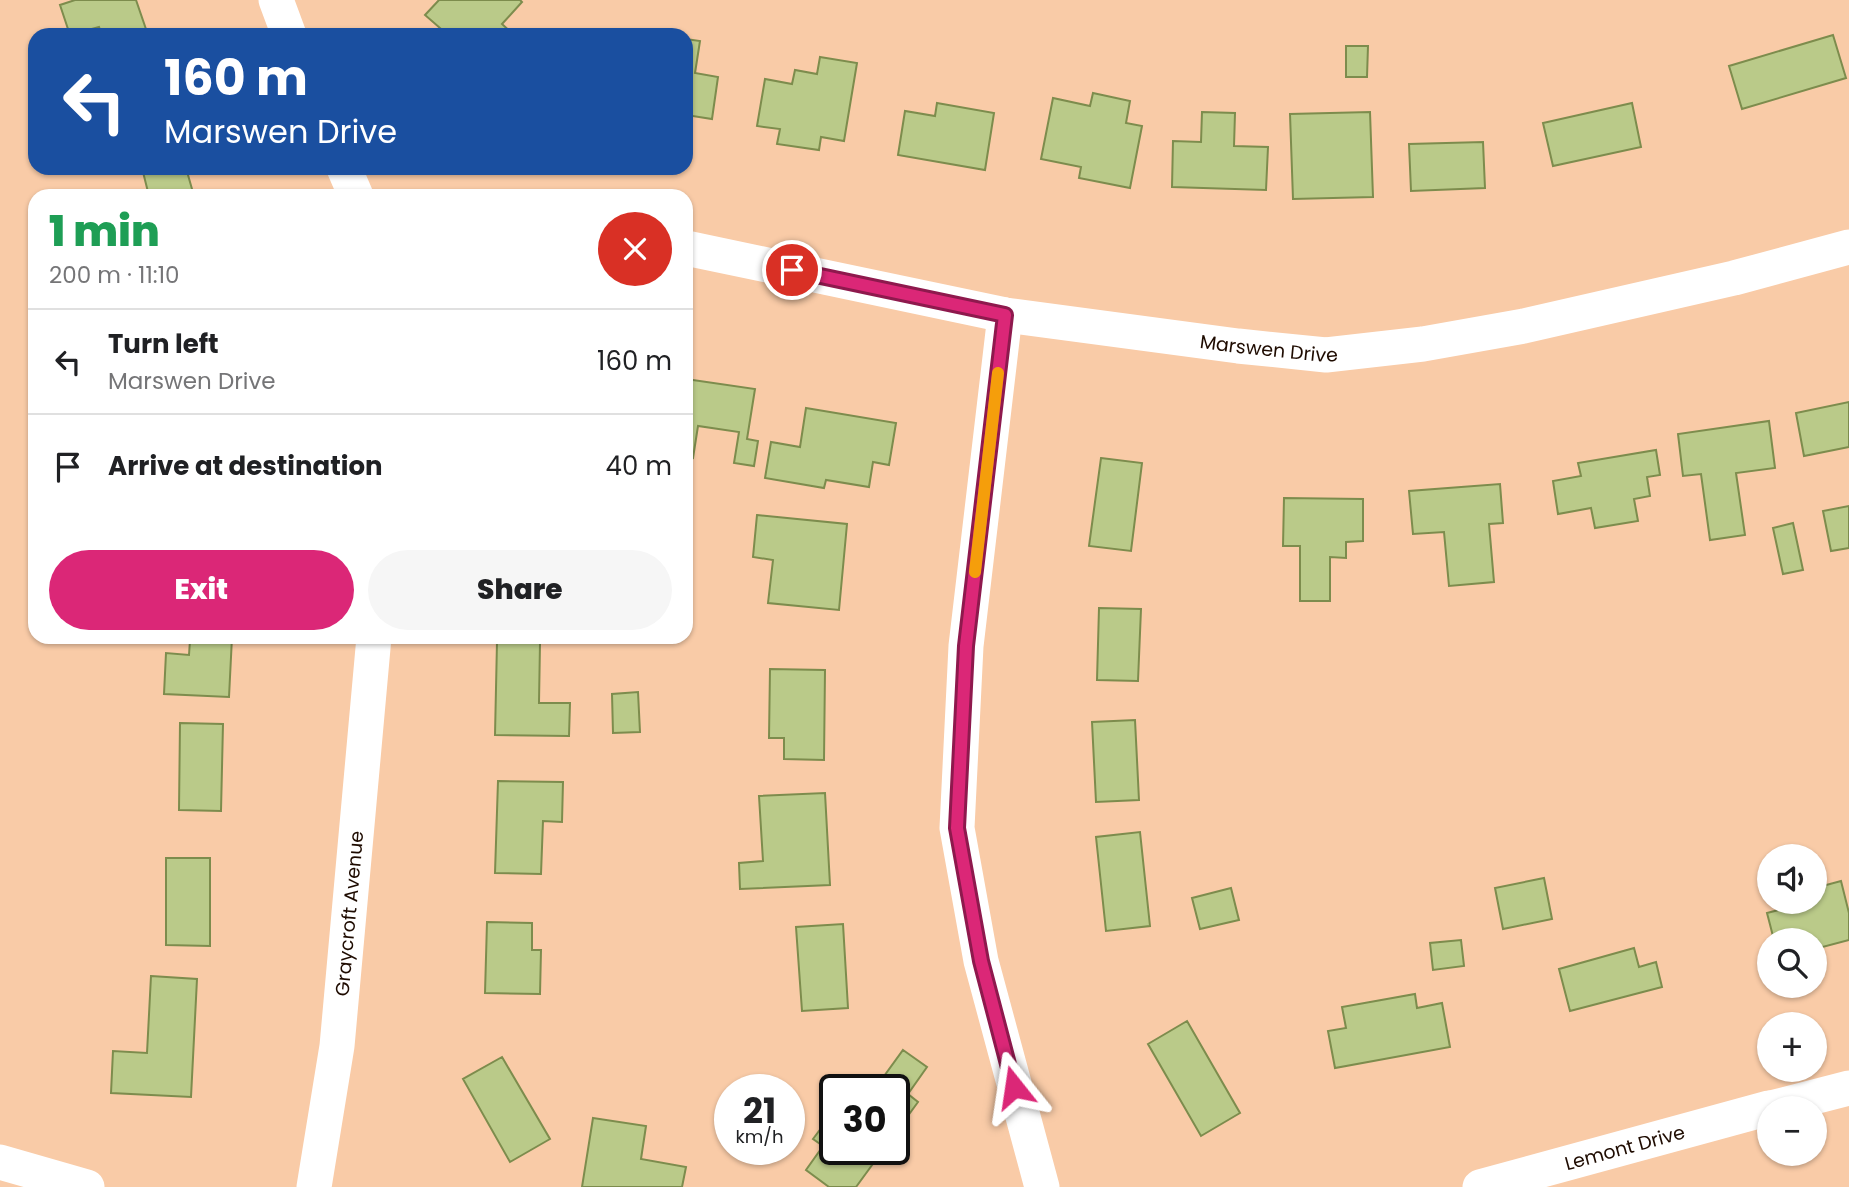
<!DOCTYPE html>
<meta charset="utf-8">
<style>
body{margin:0;font-family:Poppins,sans-serif;background:#f6f6f6;color:#202124;height:100vh;display:flex;flex-direction:column;font-size:26px;white-space:nowrap}
*{box-sizing:border-box;margin:0}
p{font-size:23px;color:#757577}
.icon{flex:none;width:38px;height:38px;fill:none;stroke:currentColor;stroke-width:2;stroke-linecap:round;stroke-linejoin:round}
.map{position:relative;flex:1;overflow:hidden}
.sheet{position:absolute;left:28px;top:189px;width:665px;height:455px;display:flex;flex-direction:column;background:#fff;border-radius:21px;box-shadow:0 2px 5px #0004}
.sheet>*{flex:none}
.hud{position:absolute;left:28px;top:28px;width:665px;height:147px;border-radius:21px;box-shadow:0 2px 5px #0004;background:#1a4fa0;color:#fff;overflow:hidden}
.buttons{position:absolute;left:1757px;top:844px;display:grid;gap:14px}
.buttons a{display:grid;place-items:center;width:70px;height:70px;border-radius:50%;background:#fff;box-shadow:0 2px 5px #0004;font-size:35px}
.speed{position:absolute;left:714px;top:1074px;display:flex;gap:14px;font-size:35px;font-weight:700;text-align:center}
.speed>*{display:grid;place-content:center;width:91px;height:91px;border-radius:50%;background:#fff;box-shadow:0 2px 5px #0004;line-height:1}
.speed small{font-size:18px;font-weight:400}
.speed .limit{border:4px solid #111;border-radius:10px;background:#fff;color:#111}
.pin{position:absolute;display:grid;place-items:center;width:60px;height:60px;color:#fff;margin:-30px;border:4px solid #fff;border-radius:50%;box-shadow:0 2px 7px #0007}
.me{position:absolute;width:77px;margin:-38px;rotate:345deg;stroke-linejoin:round;filter:drop-shadow(0 0 5px #0008)}
.turn{display:flex;align-items:center;gap:24px;height:147px;padding:0 21px;font-size:32px}
.turn .icon{width:91px;height:91px;stroke-width:2.5}
.turn b{display:block;font-size:49px;line-height:60px}
.round{display:grid;place-items:center;flex:none;width:74px;height:74px;border-radius:37px;background:#f6f6f6}
.head{display:flex;align-items:center;justify-content:space-between;height:119px;padding:0 21px}
h1{font-size:42px;font-weight:800;line-height:52px;color:#1e9e55}
.action{display:flex;gap:14px;margin-top:auto;padding:14px 21px}
.action a{flex:1;height:80px;border-radius:42px;background:#db2777;color:#fff;font-size:28px;font-weight:800;line-height:80px;text-align:center}
.action a+a{background:#f6f6f6;color:#202124}
ul{padding:0;list-style:none}
li{display:flex;align-items:center;gap:21px;height:105px;padding:0 21px;border-top:2px solid #e0e0e0}
li div{flex:1}
li b{display:block;font-size:26px}
li em{font-style:normal}
.map>svg:first-child{display:block}
.building{fill:#baca89;stroke:#7d8c4d;stroke-width:2}
.lines{fill:none;stroke-linecap:round;stroke-linejoin:round}
.minor{stroke:#fff;stroke-width:35}
.route-casing{stroke:#8e194d;stroke-width:18}
.route{stroke:#db2777;stroke-width:12}
.slow{stroke:#f59e0b;stroke-width:12}
.labels{text-anchor:middle;stroke-width:6;stroke-linejoin:round;paint-order:stroke}
.street-label{font-size:19px;fill:#1e0b00;stroke:#fbf5f1}
</style>
<div class="map">
<svg width="1849" height="1187" viewBox="0 0 1849 1187">
<rect width="100%" height="100%" fill="#f9cba7"/>
<path class="building" d="M75,0h61l12,35h-46l-3,-8 -29,8 -10,-30z
M439,0h81l2,2 -20,22 12,11h-66l-23,-20z
M1833,35l13,43 -104,31 -13,-43z
M686,39l14,2 -5,32 23,4 -6,42 -26,-4z
M1346,46h22l-1,31h-21z
M820,57l37,6 -13,78 -23,-4 -2,13 -42,-6 3,-15 -23,-3 8,-47 27,5 3,-14 22,4z
M1093,93l37,8 -4,22 16,3 -12,62 -51,-10 2,-11 -40,-8 12,-61 37,8z
M937,103l57,10 -9,57 -87,-15 7,-44 30,5z
M1632,103l9,44 -88,19 -10,-43z
M1202,112l33,1 -1,33 34,1 -2,43 -94,-3 1,-46 28,1z
M1370,112l3,85 -80,2 -3,-85z
M1483,142l2,46 -74,3 -2,-47z
M142,168h44l8,28h-45z
M686,379l69,10 -8,50 11,2 -4,25 -20,-3 5,-31 -41,-6 -5,32 -7,-1z
M1849,402v45l-45,9 -8,-43z
M806,408l90,15 -7,42 -16,-3 -4,25 -43,-7 -2,8 -59,-10 6,-36 29,5z
M1769,421l6,47 -39,5 9,62 -35,5 -9,-66 -18,2 -5,-42z
M1656,450l4,25 -13,2 3,19 -16,3 4,22 -43,7 -4,-20 -33,6 -5,-33 28,-5 -3,-13z
M1101,458l41,5 -11,88 -42,-5z
M1500,484l3,39 -14,1 5,58 -45,4 -5,-54 -31,2 -4,-43z
M1284,498l79,1v42l-17,1v16l-16,-1v44h-30v-55h-17z
M1849,506v42l-18,3 -8,-40z
M757,515l90,9 -8,86 -71,-7 5,-43 -20,-3z
M1793,523l10,47 -20,4 -10,-46z
M1099,608l42,1 -3,72 -41,-1z
M167,637h65l-3,60 -65,-3 2,-41 23,2 1,-15z
M497,642l43,1 -1,60h31l-1,33 -74,-1z
M770,669l55,1 -1,90 -40,-1v-21h-15z
M638,692l2,40 -27,1 -1,-39z
M1135,720l4,80 -43,2 -4,-80z
M180,723l43,1 -2,87 -42,-1z
M498,781l65,1 -1,40 -19,-1 -2,53 -46,-1z
M825,793l5,92 -90,4 -1,-26 24,-2 -4,-65z
M1140,832l10,94 -44,5 -10,-94z
M166,858h44v88l-44,-1z
M1544,878l8,41 -49,10 -8,-41z
M1841,881l8,32v27l-34,9v-9h-41l-7,-27 35,-9v-3h13v-13z
M1231,888l8,32 -39,9 -8,-31z
M487,922l45,1v27h9l-1,44 -55,-1z
M843,924l5,84 -46,3 -6,-84z
M1461,940l3,26 -31,4 -3,-27z
M1634,948l5,19 17,-5 6,25 -92,24 -11,-42z
M151,976l46,3 -6,118 -80,-4 2,-42 34,2z
M1415,994l2,14 25,-5 8,44 -115,21 -7,-37 18,-3 -4,-21z
M1187,1021l53,92 -39,23 -53,-92z
M903,1050l24,17 -19,27 10,8 -24,33v-45h-20z
M502,1057l48,82 -40,23 -47,-83z
M831,1115l4,2v33h48l-27,37h-27l-23,-17 17,-24 -10,-7z
M593,1118l53,8 -5,33 45,8 -4,20h-100z"/>
<g class="lines">
<g class="minor">
<path d="M276,0l13,35"/>
<path d="M344,168l12,28"/>
<path id="s1" d="M686,248l319,67 233,31 88,9 97,-11 101,-18 210,-48 115,-31"/>
<path d="M1005,315l-39,331 -9,182 24,133 61,226"/>
<path d="M1771,1108l78,-20"/>
<path d="M0,1162l87,25"/>
<path id="s2" d="M314,1187l23,-141 37,-409"/>
<path id="s3" d="M1480,1187l289,-79"/>
</g>
</g>
<g class="lines">
<defs>
<path id="route" d="M792,270l213,45 -39,331 -9,182 24,133 33,126"/>
</defs>
<use href="#route" class="route-casing"/>
<use href="#route" class="route"/>
<path class="slow" d="M975,572l23,-199"/>
</g>
<g class="labels">
<g class="street-label">
<text dy="7" stroke="none"><textPath href="#s1" startOffset="592">Marswen Drive</textPath></text>
<text dy="7" stroke="none"><textPath href="#s2" startOffset="276">Graycroft Avenue</textPath></text>
<text dy="7" stroke="none"><textPath href="#s3" startOffset="150">Lemont Drive</textPath></text>
</g>
</g>
</svg>
<div class="buttons">
<a><svg class="icon" aria-label="sound" viewBox="0 0 24 24"><path d="M4 9h4l5-4v14l-5-4H4zM17 9q2 3 0 6"/></svg></a>
<a><svg class="icon" aria-label="search" viewBox="0 0 24 24"><circle cx="10" cy="10" r="6"/><path d="M15 15l6 6"/></svg></a>
<a>+</a>
<a>−</a>
</div>
<div class="speed"><div>21<small>km/h</small></div><div class="limit">30</div></div>
<div class="pin" style="left:792px;top:270px;background:#d93025"><svg class="icon" aria-label="arrive" viewBox="0 0 24 24"><path d="M6 21V4h12l-3 4 3 4H6"/></svg></div>
<svg class="me" style="left:1014px;top:1087px" viewBox="-20 -20 40 40"><path d="M0-17L14 15 0 8-14 15z" fill="#db2777" stroke="#fff" stroke-width="4"/></svg>
<div class="hud">
<div class="turn"><svg class="icon" aria-label="left" viewBox="0 0 24 24"><path d="M17 20v-9H6M10 6l-5 5 5 5"/></svg><div><b>160 m</b>Marswen Drive</div></div>
</div>
<section class="sheet">
<div class="head"><div><h1>1 min</h1><p>200 m · 11:10</p></div><a class="round" style="background:#d93025;color:#fff"><svg class="icon" aria-label="close" viewBox="0 0 24 24"><path d="M6 6l12 12M18 6L6 18"/></svg></a></div>
<ul>
<li><svg class="icon" aria-label="left" viewBox="0 0 24 24"><path d="M17 20v-9H6M10 6l-5 5 5 5"/></svg><div><b>Turn left</b><p>Marswen Drive</p></div><em>160 m</em></li>
<li><svg class="icon" aria-label="arrive" viewBox="0 0 24 24"><path d="M6 21V4h12l-3 4 3 4H6"/></svg><div><b>Arrive at destination</b></div><em>40 m</em></li>
</ul>
<div class="action"><a>Exit</a><a>Share</a></div>
</section>
</div>
